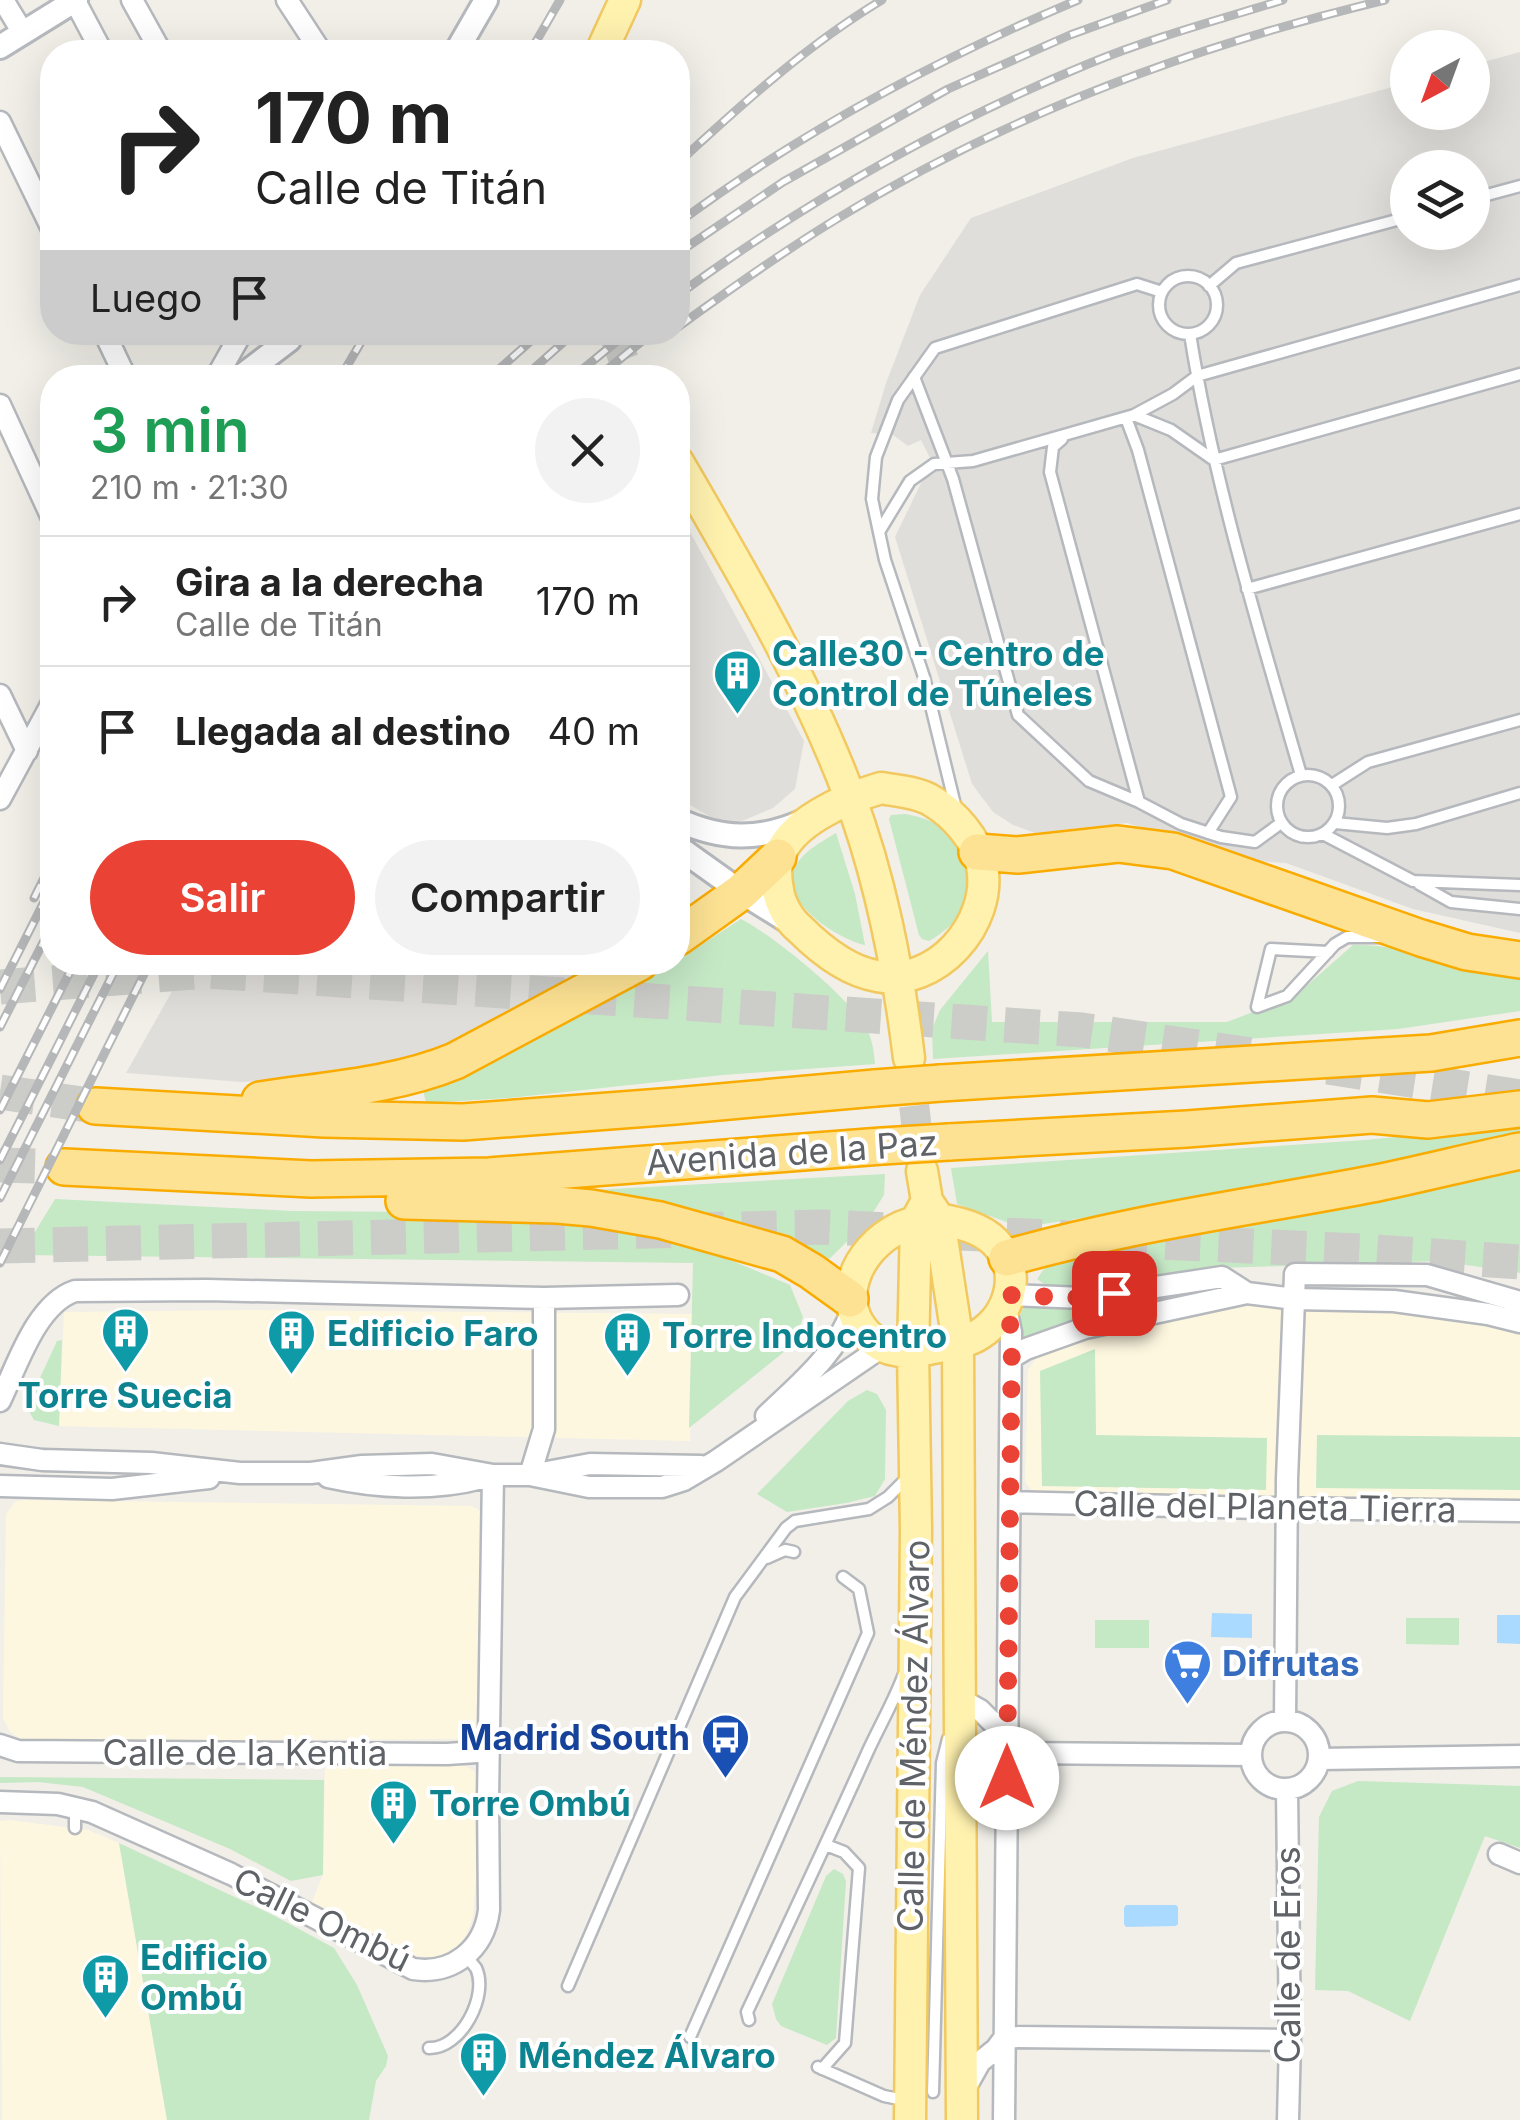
<!DOCTYPE html>
<html lang="es">
<meta charset="utf-8">
<style>
body{margin:0;font-family:Inter,sans-serif;background:#f2f2f2;color:#222;height:100vh;display:flex;flex-direction:column;font-size:38px;white-space:nowrap}
*{box-sizing:border-box;margin:0}
p{font-size:32px;color:#767676}
.icon{flex:none;width:55px;height:55px;fill:none;stroke:currentColor;stroke-width:2;stroke-linecap:round;stroke-linejoin:round}
.map{position:relative;flex:1;overflow:hidden}
.panel{position:absolute;left:40px;top:365px;width:650px;height:610px;display:flex;flex-direction:column;background:#fff;border-radius:40px;box-shadow:0 10px 40px #0002}
.panel>*{flex:none}
.guide{position:absolute;left:40px;top:40px;width:650px;height:305px;border-radius:40px;box-shadow:0 10px 40px #0002;background:#fff;color:#222;overflow:hidden}
.needle{width:65px;rotate:221deg}
.fabs{position:absolute;left:1390px;top:30px;display:grid;gap:20px}
.fabs a{display:grid;place-items:center;width:100px;height:100px;border-radius:50%;background:#fff;box-shadow:0 10px 40px #0002;font-size:50px}
.pin{position:absolute;display:grid;place-items:center;width:85px;height:85px;color:#fff;margin:-42px;border-radius:20px;box-shadow:0 5px 15px #0006}
.me{position:absolute;width:110px;margin:-55px;rotate:0deg;stroke-linejoin:round;filter:drop-shadow(0 0 8px #0008)}
.turn{display:flex;align-items:center;gap:35px;height:210px;padding:0 50px;font-size:45px}
.turn .icon{width:130px;height:130px;stroke-width:2.5}
.turn b{display:block;font-size:70px;line-height:85px}
.then{display:flex;align-items:center;height:95px;padding:0 50px;background:#0003;gap:20px;font-size:38px}
.round{display:grid;place-items:center;flex:none;width:105px;height:105px;border-radius:52px;background:#f2f2f2}
.headline{display:flex;align-items:center;justify-content:space-between;height:170px;padding:0 50px}
h1{font-size:60px;font-weight:600;line-height:75px;color:#1e9e55}
.action{display:flex;gap:20px;margin-top:auto;padding:20px 50px}
.action a{flex:1;height:115px;border-radius:60px;background:#ea4335;color:#fff;font-size:40px;font-weight:600;line-height:115px;text-align:center}
.action a+a{background:#f2f2f2;color:#222}
ul{padding:0;list-style:none}
li{display:flex;align-items:center;gap:30px;height:130px;padding:0 50px;border-top:2px solid #e0e0e0}
li div{flex:1}
li b{display:block;font-size:38px}
li em{font-style:normal}
.map>svg:first-child{display:block}
.commercial{fill:#fef7e0}
.industrial{fill:#e0deda;fill-rule:evenodd}
.green{fill:#c5e8c5}
.water{fill:#aadaff}
.lines{fill:none;stroke-linecap:round;stroke-linejoin:round}
.primary-tunnel{stroke:#ccccc8;stroke-width:30;stroke-dasharray:30 15;stroke-linecap:butt}
.motorway-tunnel{stroke:#ccccc8;stroke-width:35;stroke-dasharray:35 18;stroke-linecap:butt}
.service-casing{stroke:#b5b8bc;stroke-width:15}
.minor-casing{stroke:#b5b8bc;stroke-width:25}
.tertiary-casing{stroke:#b5b8bc;stroke-width:28}
.primary-casing{stroke:#f2c960;stroke-width:35}
.motorway-casing{stroke:#f9ab00;stroke-width:40}
.service{stroke:#fff;stroke-width:10}
.minor{stroke:#fff;stroke-width:20}
.tertiary{stroke:#fff;stroke-width:22}
.primary{stroke:#fff2af;stroke-width:30}
.motorway{stroke:#fde293;stroke-width:35}
.rail-casing{stroke:#b6b7b8;stroke-width:9}
.rail{stroke:#fff;stroke-width:5;stroke-dasharray:15;stroke-linecap:butt}
.motorway-bridge-casing{stroke:#f9ab00;stroke-width:40;stroke-linecap:butt}
.motorway-bridge{stroke:#fde293;stroke-width:35}
.route{stroke:#ea4335;stroke-width:18;stroke-dasharray:0 32.4}
.labels{text-anchor:middle;stroke-width:8;stroke-linejoin:round;paint-order:stroke}
.culture-label{font-size:35px;font-weight:bold;fill:#0d838f;stroke:#fff;text-anchor:start}
.street-label{font-size:35px;fill:#5f6368;stroke:#fff}
.shop-label{font-size:35px;font-weight:bold;fill:#366cbe;stroke:#fff;text-anchor:start}
.transit-label{font-size:35px;font-weight:bold;fill:#164399;stroke:#fff;text-anchor:end}
</style>
<div class="map">
<svg width="1520" height="2120" viewBox="0 0 1520 2120">
<rect width="100%" height="100%" fill="#f1efe8"/>
<path class="commercial" d="M1262,1304l121,3 100,14 37,9v171l-454,-6 -32,-2 -9,-11 3,-112 9,-13 49,-20 83,-19z
M249,1310l444,4 -3,127 -631,-15 5,-114z
M23,1500l448,6 8,4 4,7 -7,211 -7,9 -10,2 -434,2 -15,-9 -7,-14 3,-204 9,-12z
M325,1762l131,3 12,2 7,5 4,12v58l-6,75 -7,19 -9,10 -14,9 -12,2 -17,-1 -102,-54 11,-27z
M9,1820l79,10 31,13 48,277h-165l-2,-299z"/>
<path class="industrial" d="M1520,52v881l-107,-24 -127,-46 -43,-3 -116,-37 -92,10 -22,-8 -20,-13 -21,-28 -77,-247 28,-58 12,-6 -2,-9 -12,-24 -13,6 -15,-11 -22,-2 15,-50 34,-88 51,-77 162,-60 274,-75 1,29h64l1,-47zM1408,168h64v64h-64z
M678,510l126,231 -9,48 -22,19 -31,13 -28,-2 -36,-21z
M188,963h422l-75,40 -126,59 -79,15 -88,5 -116,-9z"/>
<path class="green" d="M906,814c13,3 27,6 37,15 19,15 31,49 24,72 -6,17 -23,32 -38,40l-7,-2 -3,-4 -30,-116 2,-4z
M836,833l19,61 10,51c-27,-6 -84,-42 -71,-75 7,-18 26,-27 42,-37z
M741,919c33,17 105,76 124,107 7,12 9,24 10,38l-152,11 -214,23 -83,5 -3,-13 139,-68 91,-47 20,-12 5,-1v-2z
M1353,945c59,-1 110,23 167,32v34l-122,18 -465,30 -1,-30 8,-19 48,-59 4,71h235l68,-26z
M1520,1125v18l-305,55 -185,28 -18,-2 -55,-20 -6,-36 414,-28z
M1520,1164v109l-80,-12 -220,7 -137,21 -35,-2 -11,-8 7,-10 30,-13z
M885,1174l-1,21 -17,27 -43,42 -25,-19 -94,-31 -112,-14v-10z
M55,1199l238,12 258,2 160,39 79,33 13,32 -9,27 -105,84 4,-165 -672,-8z
M1214,1287l9,5 -203,52c-1,-15 -4,-29 7,-40l53,3 30,-2 65,-14z
M62,1340l-3,86 -25,-6 -4,-7 -1,-11 28,-61z
M1095,1349l1,86 171,3 -1,52 -224,-4 -2,-115z
M867,1390l10,4 9,16 -1,69 -10,17 -29,7 -59,9 -30,-18 91,-93z
M1317,1435l203,2v53l-204,-2z
M1406,1618h53v27l-53,-1z
M1095,1620h54v28h-54z
M0,1777l324,3 -1,95 -32,6 -61,-32 -147,-62 -45,-5 -38,1z
M1358,1781l162,5v62l-35,-12 -75,185 -62,-30 -33,-1 4,-173 13,-26z
M119,1843l154,72 61,33 23,37 31,71 -2,10 -10,15 -7,39h-202z
M834,1869l9,5 3,7 -10,157 -9,7 -46,-19 -5,-7 -4,-15 54,-128z"/>
<path class="water" d="M1212,1613l40,1v24l-41,-1z
M1497,1615h23v29l-23,-1z
M1126,1905h50l2,2v17l-2,2 -50,1 -2,-3v-16z"/>
<g class="lines">
<path class="primary-tunnel" d="M613,332l18,46
M909,1061l12,104"/>
<path class="motorway-tunnel" d="M0,987l208,-16 874,59 175,26
M1328,1067l192,30
M0,1092l95,14
M0,1165l64,2
M0,1246l824,-19 537,24 159,11"/>
<defs>
<path id="service" d="M1472,199l48,-13
M1159 305a29 29 0 1 1 58 0a29 29 0 1 1-58 0Z
M1209,286l27,-23 172,-46
M1162,292l-25,-8 -202,64 -37,52 -22,57 -4,42 7,33 31,-51 24,-17 39,-3 161,-46 37,15 43,30 306,-86
M1190,334c24,150 69,295 111,441
M914,377l39,102 65,236 71,66 50,21 42,22 40,13 34,5 26,-19
M1134,415l39,-21 24,-18 323,-91
M1126,418l12,32 93,347 -23,36
M1062,439l-9,8 -3,25 89,330
M879,532l6,28 39,117 32,132
M1247,589l273,-75
M1277 806a31 31 0 1 1 62 0a31 31 0 1 1-62 0Z
M1332,785l36,-23 152,-42
M1335,823l52,5 29,-4 104,-31
M1323,834l90,47 107,4
M1419,884l32,18 69,7
M1257,1007l30,-11 48,-52 12,-7h32
M1257,1007l14,-58 57,3
M767,1558l18,-8 9,2
M75,1808v20
M568,1986l167,-389 51,-69 9,-7 74,-12 19,-12 22,-22
M749,2020l-2,-8c41,-87 82,-174 121,-261 12,-26 26,-50 36,-77
M690,2037l178,-404 -9,-44 -16,-12
M429,2048c32,1 60,-52 47,-80 -1,-1 -9,-11 -10,-12
M818,2067l66,29 20,4
M822,2069l23,-26 14,-175 -15,-16 -18,-7
M933,2092l9,-329 6,-24"/>
<path id="minor" d="M3,0l20,33
M132,0l29,52
M287,0l34,52
M75,1l27,51
M0,122l52,107
M104,332l22,46
M216,378l26,-46
M0,405l52,113
M0,695l27,56
M0,799l52,-96
M1010,1295l73,3 139,-21 25,16
M544,1298l134,-3
M1011,1358l15,-9 59,-21 162,-35 47,6 100,2 94,13 32,8
M0,1401c17,-35 36,-97 75,-110l132,-1 337,8v131l-14,46
M766,1416c33,-32 70,-61 86,-106
M0,1454l42,6 109,3 89,10h71l51,-7 70,-2 61,11h37l59,12h73l22,-7 32,-19 166,-114
M536,1474l54,-10 111,2
M328,1477c49,11 105,14 154,1
M0,1486l112,3 97,-11
M1010,1502l251,6 259,3
M958,1698l22,12 27,27
M1285,1721l2,-242 8,-205 132,1 93,27
M1251 1755a34 34 0 1 1 68 0a34 34 0 1 1-68 0Z
M0,1745l18,6 429,3 30,-2 13,-6
M1008,1753l243,2
M1319,1759l201,-3
M1287,1789l3,251 -2,80
M0,1802l58,2 34,8 139,62 182,95c39,6 71,-19 76,-59l-1,-112 5,-323
M961,1808l46,-30
M1499,1854l21,9
M963,2092l17,-30 16,-13 9,-12 285,3
M1004,2120l7,-788 -5,-24"/>
<path id="tertiary" d="M0,47l76,-47
M456,52l30,-52
M239,378l50,-38
M678,820c44,20 81,21 126,1
M678,847l63,45 50,31"/>
<path id="primary" d="M601,52l24,-52
M678,462c62,107 126,214 170,330 33,86 50,176 61,266
M881,788c16,3 37,4 51,13 22,13 45,38 50,65 11,57 -46,122 -105,110 -30,-5 -56,-26 -77,-47 -11,-9 -20,-25 -22,-39 -2,-10 -3,-20 0,-30 10,-38 69,-62 103,-72z
M922,1171l5,30 12,18 19,124 4,777
M939,1219c20,4 41,8 56,23 28,28 16,72 -15,92 -15,10 -34,11 -51,15 -16,3 -38,4 -52,-6 -48,-35 -22,-95 24,-116 13,-6 25,-7 38,-8z
M910,2120l6,-590 -3,-179 3,-130 11,-20"/>
<path id="motorway" d="M977,852l41,3 100,-11 55,7 248,87 46,14 53,8
M678,937l63,-45 37,-35
M941,1083l490,-30 89,-15
M260,1100c66,-10 134,-14 195,-39l185,-99
M95,1106l229,13 139,3 212,-16 200,-18
M949,1142l238,-13 185,-14 56,5 92,-11
M64,1167l247,12 178,-3 393,-30
M404,1201l153,4 34,3 69,12 122,34 29,17 39,28
M1007,1258c121,-35 246,-51 370,-75 48,-10 95,-22 143,-32"/>
</defs>
<use href="#service" class="service-casing"/>
<use href="#minor" class="minor-casing"/>
<use href="#tertiary" class="tertiary-casing"/>
<use href="#primary" class="primary-casing"/>
<use href="#motorway" class="motorway-casing"/>
<use href="#service" class="service"/>
<use href="#minor" class="minor"/>
<use href="#tertiary" class="tertiary"/>
<use href="#primary" class="primary"/>
<use href="#motorway" class="motorway"/>
<defs>
<path id="rail" d="M530,52l30,-52
M678,163c64,-59 129,-118 204,-163
M678,223c123,-91 259,-164 400,-223
M678,253l105,-71 165,-93 122,-54 97,-35
M678,295c127,-93 264,-171 410,-231 63,-26 130,-44 195,-64
M678,327c51,-37 103,-74 157,-107 169,-104 358,-174 550,-220
M340,378l27,-46
M489,378l52,-46
M523,378l52,-46
M572,378l56,-46
M597,378l56,-46
M34,898l18,-36
M0,989l52,-103
M0,1027l52,-102
M0,1110l75,-148
M0,1160l100,-198
M0,1198l119,-236
M0,1263l150,-301"/>
</defs>
<use href="#rail" class="rail-casing"/>
<use href="#rail" class="rail"/>
<defs>
<path id="motorway-bridge" d="M875,1088l66,-5
M882,1146l67,-4"/>
</defs>
<use href="#motorway-bridge" class="motorway-bridge-casing"/>
<use href="#motorway-bridge" class="motorway-bridge"/>
</g>
<g class="lines">
<path class="route" d="M1007,1778l5,-446 -6,-24 4,-13 73,3 31,-5"/>
</g>
<defs>
<symbol id="building-pin" viewBox="-11 -11 22 30"><path d="M0 17L-7.5 6A9.5 9.5 0 1 1 7.5 6Z" fill="#0f9aa8" stroke="#fff"/><path d="M-4-6H4V6H1V3H-1V6H-4ZM-2.5-4.3h1.7v1.8h-1.7ZM.8-4.3h1.7v1.8H.8ZM-2.5-1h1.7V.8h-1.7ZM.8-1h1.7V.8H.8Z" fill="#fff"/></symbol>
<symbol id="supermarket-pin" viewBox="-11 -11 22 30"><path d="M0 17L-7.5 6A9.5 9.5 0 1 1 7.5 6Z" fill="#3f7fe0" stroke="#fff"/><path d="M-6-5.5h2.5l.6 2H6L4.5 2H-2.5L-4.4-4H-6ZM-1.5 3.2a1.3 1.3 0 1 0 .1 0ZM3 3.2a1.3 1.3 0 1 0 .1 0Z" fill="#fff"/></symbol>
<symbol id="bus-pin" viewBox="-11 -11 22 30"><path d="M0 17L-7.5 6A9.5 9.5 0 1 1 7.5 6Z" fill="#1a4fb4" stroke="#fff"/><path d="M-5-6H5V4H4V6H2V4H-2V6H-4V4H-5ZM-3.5-4V0h7V-4ZM-3.5 1.2v1.5H-2V1.2ZM2 1.2v1.5H3.5V1.2Z" fill="#fff"/></symbol>
</defs>
<g fill-rule="evenodd">
<use href="#building-pin" x="710" y="646" width="55" height="75"/>
<use href="#building-pin" x="98" y="1304" width="55" height="75"/>
<use href="#building-pin" x="264" y="1306" width="55" height="75"/>
<use href="#building-pin" x="600" y="1308" width="55" height="75"/>
<use href="#supermarket-pin" x="1160" y="1636" width="55" height="75"/>
<use href="#bus-pin" x="698" y="1710" width="55" height="75"/>
<use href="#building-pin" x="366" y="1776" width="55" height="75"/>
<use href="#building-pin" x="78" y="1950" width="55" height="75"/>
<use href="#building-pin" x="456" y="2028" width="55" height="75"/>
</g>
<g class="labels">
<g class="culture-label">
<text x="772" y="666">Calle30 - Centro de<tspan x="772" dy="40">Control de Túneles</tspan></text>
<text x="327" y="1346">Edificio Faro</text>
<text x="662" y="1348">Torre Indocentro</text>
<text x="125" y="1408" text-anchor="middle">Torre Suecia</text>
<text x="429" y="1816">Torre Ombú</text>
<text x="140" y="1970">Edificio<tspan x="140" dy="40">Ombú</tspan></text>
<text x="518" y="2068">Méndez Álvaro</text>
</g>
<g class="street-label">
<text transform="translate(792 1153) rotate(-4)" y="12">Avenida de la Paz</text>
<text transform="translate(1265 1507) rotate(1)" y="12">Calle del Planeta Tierra</text>
<text transform="translate(914 1736) rotate(-89)" y="12">Calle de Méndez Álvaro</text>
<text x="245" y="1765">Calle de la Kentia</text>
<text transform="translate(322 1920) rotate(26)" y="12">Calle Ombú</text>
<text transform="translate(1288 1955) rotate(-90)" y="12">Calle de Eros</text>
</g>
<g class="shop-label">
<text x="1222" y="1676">Difrutas</text>
</g>
<g class="transit-label">
<text x="690" y="1750">Madrid South</text>
</g>
</g>
</svg>
<div class="fabs">
<a><svg class="needle" viewBox="-14 -14 28 28"><path d="M0-13l5 13h-10z" fill="#e53935"/><path d="M0 13l5-13h-10z" fill="#767676"/></svg></a>
<a><svg class="icon" aria-label="layers" viewBox="0 0 24 24"><path d="M12 4l9 5-9 5-9-5zM3 14l9 5 9-5"/></svg></a>
</div>
<div class="pin" style="left:1114px;top:1293px;background:#d93025"><svg class="icon" aria-label="arrive" viewBox="0 0 24 24"><path d="M6 21V4h12l-3 4 3 4H6"/></svg></div>
<svg class="me" style="left:1007px;top:1778px" viewBox="-20 -20 40 40"><circle r="19" fill="#fff"/><path d="M0-13L10 11 0 6-10 11z" fill="#ea4335"/></svg>
<div class="guide">
<div class="turn"><svg class="icon" aria-label="right" viewBox="0 0 24 24"><path d="M7 20v-9h11M14 6l5 5-5 5"/></svg><div><b>170 m</b>Calle de Titán</div></div>
<div class="then">Luego<svg class="icon" aria-label="arrive" viewBox="0 0 24 24"><path d="M6 21V4h12l-3 4 3 4H6"/></svg></div>
</div>
<section class="panel">
<div class="headline"><div><h1>3 min</h1><p>210 m · 21:30</p></div><a class="round"><svg class="icon" aria-label="close" viewBox="0 0 24 24"><path d="M6 6l12 12M18 6L6 18"/></svg></a></div>
<ul>
<li><svg class="icon" aria-label="right" viewBox="0 0 24 24"><path d="M7 20v-9h11M14 6l5 5-5 5"/></svg><div><b>Gira a la derecha</b><p>Calle de Titán</p></div><em>170 m</em></li>
<li><svg class="icon" aria-label="arrive" viewBox="0 0 24 24"><path d="M6 21V4h12l-3 4 3 4H6"/></svg><div><b>Llegada al destino</b></div><em>40 m</em></li>
</ul>
<div class="action"><a>Salir</a><a>Compartir</a></div>
</section>
</div>
